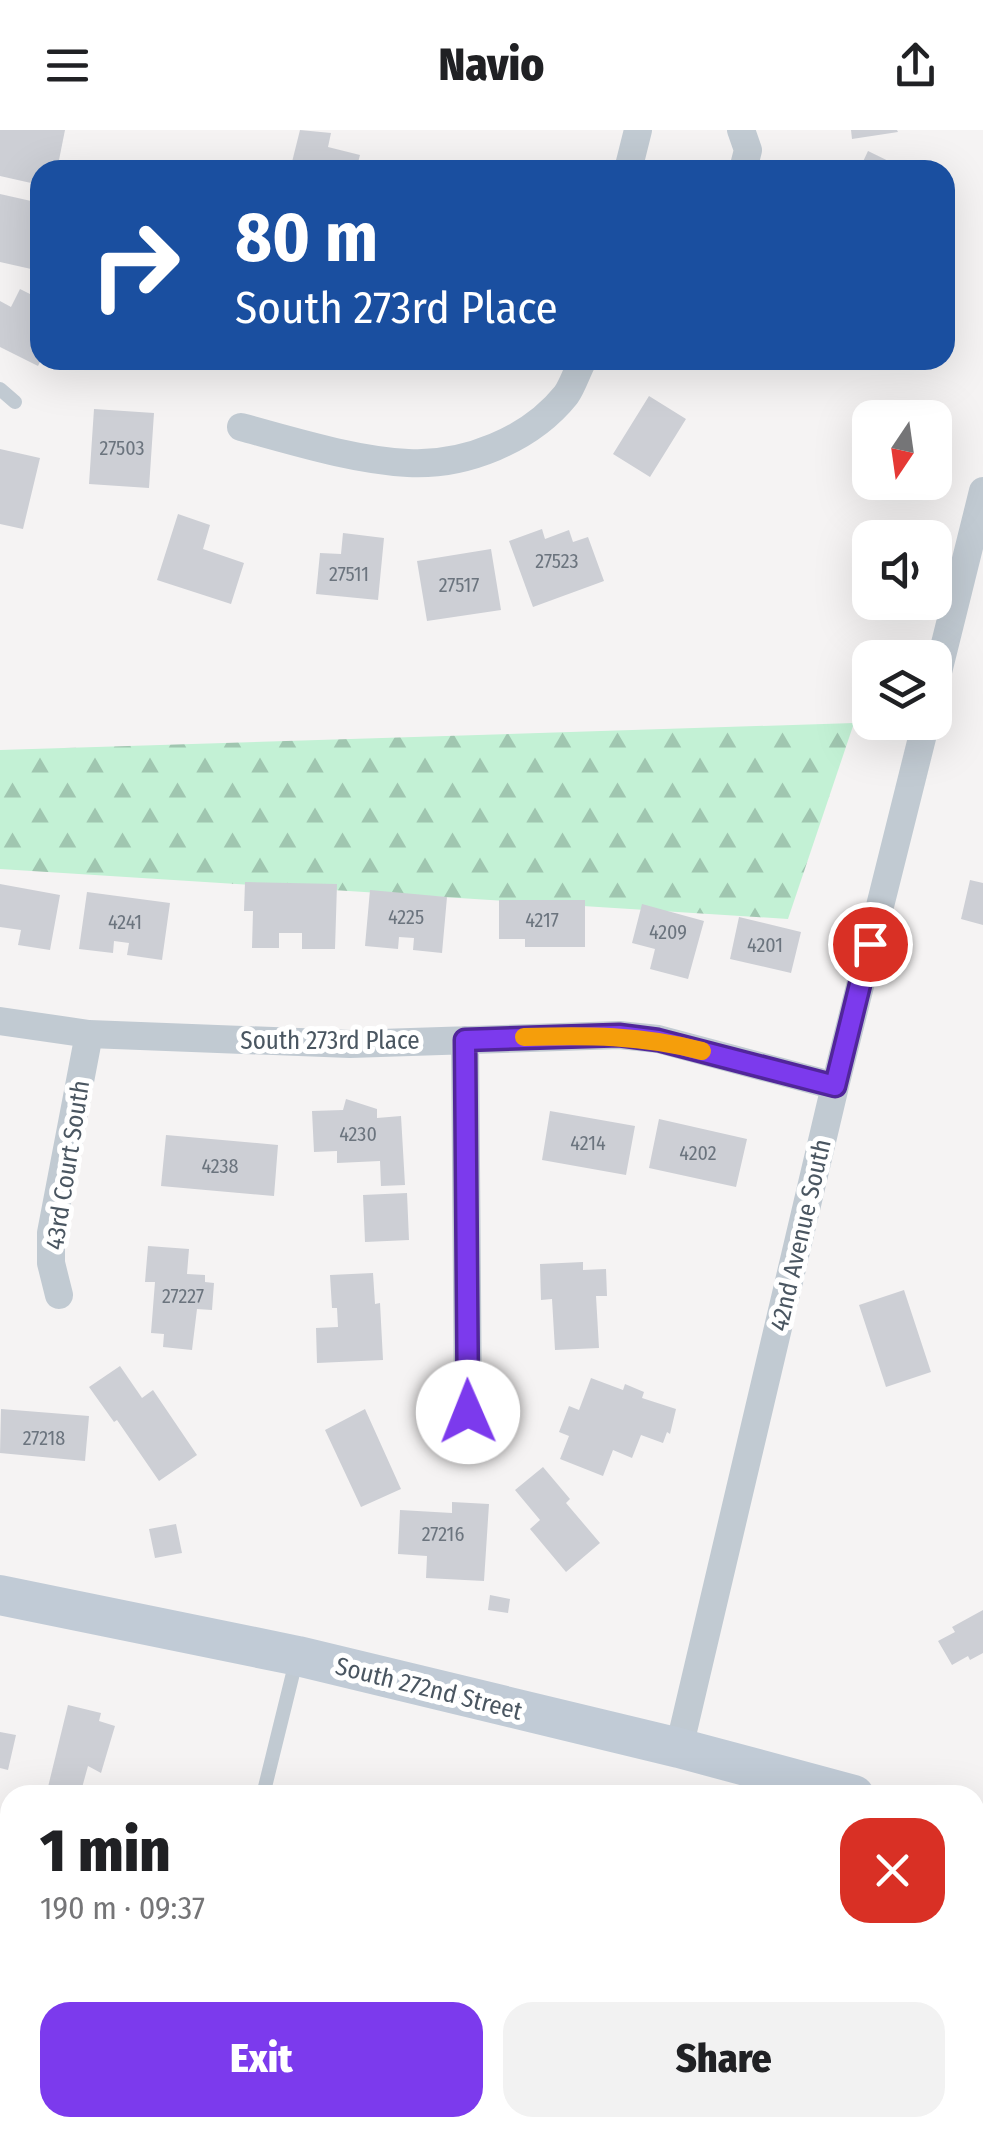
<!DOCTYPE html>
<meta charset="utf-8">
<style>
body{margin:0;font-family:"Fira Sans Condensed",sans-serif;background:#f2f2f2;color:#202124;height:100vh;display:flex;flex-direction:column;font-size:38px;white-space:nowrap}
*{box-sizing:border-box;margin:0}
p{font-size:32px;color:#757577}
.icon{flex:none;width:55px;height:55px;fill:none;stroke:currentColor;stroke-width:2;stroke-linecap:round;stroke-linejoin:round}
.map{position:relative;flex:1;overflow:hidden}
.drawer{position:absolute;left:0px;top:1655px;width:985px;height:352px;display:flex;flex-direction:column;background:#fff;border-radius:30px 30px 0 0;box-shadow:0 10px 40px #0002}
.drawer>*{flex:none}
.guide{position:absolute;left:30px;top:30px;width:925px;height:210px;border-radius:30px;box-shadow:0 10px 40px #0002;background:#1a4fa0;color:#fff;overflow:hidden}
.needle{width:65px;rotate:193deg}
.controls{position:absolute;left:852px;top:270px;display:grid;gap:20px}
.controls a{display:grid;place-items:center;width:100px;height:100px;border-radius:20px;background:#fff;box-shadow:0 10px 40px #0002;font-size:50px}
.pin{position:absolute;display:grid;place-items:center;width:85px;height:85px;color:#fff;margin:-42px;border:5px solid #fff;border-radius:50%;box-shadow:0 2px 10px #0007}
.me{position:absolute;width:110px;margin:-55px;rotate:359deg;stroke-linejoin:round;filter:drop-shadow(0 0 8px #0008)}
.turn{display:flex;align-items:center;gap:35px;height:210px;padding:0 40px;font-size:45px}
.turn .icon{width:130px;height:130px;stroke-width:2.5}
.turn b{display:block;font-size:70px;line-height:85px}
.round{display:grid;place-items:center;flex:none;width:105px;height:105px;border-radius:30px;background:#f2f2f2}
.head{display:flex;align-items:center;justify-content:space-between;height:170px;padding:0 40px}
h1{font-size:60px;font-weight:800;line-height:75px}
.primary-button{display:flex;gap:20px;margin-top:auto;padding:20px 40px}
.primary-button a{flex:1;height:115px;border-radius:30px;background:#7c3aed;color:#fff;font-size:40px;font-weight:800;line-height:115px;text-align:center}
.primary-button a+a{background:#f2f2f2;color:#202124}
header{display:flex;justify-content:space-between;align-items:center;height:130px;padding:0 40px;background:#fff;font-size:45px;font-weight:800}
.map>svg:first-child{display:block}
.forest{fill:url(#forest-firs)}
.building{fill:#cdcfd5}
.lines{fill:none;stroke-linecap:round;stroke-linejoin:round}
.path{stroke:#7ad0a6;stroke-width:5;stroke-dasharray:8 5;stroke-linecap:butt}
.service{stroke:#c1cad2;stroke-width:14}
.minor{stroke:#c1cad2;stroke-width:28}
.secondary{stroke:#c1cbd6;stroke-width:40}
.route-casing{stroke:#51269a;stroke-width:25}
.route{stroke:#7c3aed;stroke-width:18}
.slow{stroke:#f59e0b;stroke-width:18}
.labels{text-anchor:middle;stroke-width:10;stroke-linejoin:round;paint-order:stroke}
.number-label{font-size:20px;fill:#6b747e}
.street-label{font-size:25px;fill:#4a5661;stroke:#fff}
</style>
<header><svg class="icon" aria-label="menu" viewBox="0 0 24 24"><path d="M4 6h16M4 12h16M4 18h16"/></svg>Navio<svg class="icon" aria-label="share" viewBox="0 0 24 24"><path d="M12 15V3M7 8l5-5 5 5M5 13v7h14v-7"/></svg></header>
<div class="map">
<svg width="983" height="2007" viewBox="0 0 983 2007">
<defs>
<pattern id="forest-firs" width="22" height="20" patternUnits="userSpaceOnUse" patternTransform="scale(2.5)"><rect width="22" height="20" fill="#c3f1d5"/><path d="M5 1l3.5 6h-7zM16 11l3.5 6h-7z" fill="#a0c6b0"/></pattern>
</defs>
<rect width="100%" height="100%" fill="#f5f3f3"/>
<path class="forest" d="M854,593l-66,196 -788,-50v-119z"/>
<path class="building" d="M0,0h65l-8,40h-17v15l-40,-9z
M300,0l31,3 -3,14 32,8 -4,15h-66z
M851,0h46l1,2 -46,7z
M868,21l39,19h-48z
M0,64l40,9v68l-40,-9z
M20,159l20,10 1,61 -3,6 -38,-19v-46l11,6z
M649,266l37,23 -36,58 -37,-23z
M94,279l60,4 -5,75 -60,-4z
M0,319l40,9 -17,71 -23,-5z
M178,384l32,11 -7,24 41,14 -13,41 -74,-24z
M542,399l3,10 24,-9 4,12 15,-5 16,44 -71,26 -24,-66z
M343,403l41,5 -6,62 -62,-6 4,-41 21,1z
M491,419l10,61 -74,11 -10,-60z
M970,750l13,3v42l-22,-6z
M245,752l92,2 -2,65h-33v-16h-23v15h-27l1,-37h-9z
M0,754l60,11 -10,55 -32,-5 3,-15 -21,-3z
M370,760l77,7 -5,56 -29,-3 1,-12 -15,-1 -1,12 -33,-3z
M87,762l83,11 -8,57 -35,-5 2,-12 -15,-2 -1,12 -34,-4z
M499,770h86v47h-60v-8h-26z
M642,774l62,17 -16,58 -38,-10 5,-20 -23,-6z
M739,787l62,15 -10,41 -61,-14z
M346,969l31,10v9l24,-2 4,69 -24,1 -1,-25 -43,2v-12l-23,1 -2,-41 31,-1z
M550,981l85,15 -9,49 -84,-15z
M659,989l88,20 -11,48 -87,-19z
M166,1005l112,10 -4,51 -113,-10z
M407,1063l2,47 -44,2 -2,-47z
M148,1116l41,3 -2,25 18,1v7l9,1 -2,27 -15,-1 -5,41 -29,-3 1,-13 -13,-1 4,-51h-10z
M583,1132v8l23,-1 1,27h-11l3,52 -44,2 -3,-51 -11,1 -1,-36z
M373,1143l2,31 5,-1 3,57 -66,3 -1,-35 22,-1 -1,-19h-5l-2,-33z
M904,1160l27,82 -45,15 -27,-82z
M120,1236l22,32 11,-8 44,65 -38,26 -42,-61 -3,2 -25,-35z
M591,1248l32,12 2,-6 19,8 -2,6 34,11 -6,25 -3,-2 -4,11 -22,-8 -9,23 -19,-8 -10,26 -43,-17 9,-23 -10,-4 10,-26 10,4z
M1,1279l88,7 -4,45 -85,-8z
M365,1279l36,80 -40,18 -36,-77z
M543,1337l27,32 -4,4 34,40 -34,29 -36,-43 10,-9 -25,-30z
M452,1372l37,2 -5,77 -58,-3 1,-22 -29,-2 2,-44 52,3z
M176,1394l6,29 -27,5 -6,-29z
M490,1465l20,4 -2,14 -20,-3z
M983,1480v43l-13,7 -2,-4 -16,9 -14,-24 17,-9 -3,-5z
M68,1575l33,8 -2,8 16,5 -14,47 -13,-7 -8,29 -32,-8z
M0,1602l16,3 -8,35 -8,-2z
M975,1805l8,3v40l-8,-3z
M0,1905l10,2v35l-9,34z
M975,1911l8,1v58l-8,-2z
M932,1998h41l-2,9h-41z"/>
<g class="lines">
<path class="path" d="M597,2007l2,-9"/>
<path class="service" d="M0,259l15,13
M263,1665l33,-134"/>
<path class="minor" d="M741,0l7,20 -5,20
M628,40l10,-40
M241,297c52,14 112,33 167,36 57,3 122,-23 158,-68 7,-10 11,-24 17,-35
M935,554l48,-193
M0,891l89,13 261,10 269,-9 39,4 177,47
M465,910l3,371
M59,1165l-8,-32v-30l38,-199
M679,1618l156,-662 91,-364
M850,2007l2,-9"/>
<path class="secondary" d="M0,1465l298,61 381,92 175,47
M975,1696l8,1"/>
</g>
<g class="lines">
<defs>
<path id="route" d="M468,1282l-3,-372 154,-5 39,5 177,46 35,-142"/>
</defs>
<use href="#route" class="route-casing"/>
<use href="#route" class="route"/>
<path class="slow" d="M524,907c62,-2 118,-2 178,14"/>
</g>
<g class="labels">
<g class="number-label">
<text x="122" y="325">27503</text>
<text x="557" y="438">27523</text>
<text x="349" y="451">27511</text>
<text x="459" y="462">27517</text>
<text x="406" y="794">4225</text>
<text x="542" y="797">4217</text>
<text x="125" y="799">4241</text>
<text x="668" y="809">4209</text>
<text x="765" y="822">4201</text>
<text x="358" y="1011">4230</text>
<text x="588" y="1020">4214</text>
<text x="698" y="1030">4202</text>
<text x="220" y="1043">4238</text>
<text x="183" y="1173">27227</text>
<text x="44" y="1315">27218</text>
<text x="443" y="1411">27216</text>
</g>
<g class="street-label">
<text x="330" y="919">South 273rd Place</text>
<text transform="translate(67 1035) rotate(-81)" y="9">43rd Court South</text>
<text transform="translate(800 1105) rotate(-77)" y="9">42nd Avenue South</text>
<text transform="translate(429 1558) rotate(14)" y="9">South 272nd Street</text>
</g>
</g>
</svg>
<div class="controls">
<a><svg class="needle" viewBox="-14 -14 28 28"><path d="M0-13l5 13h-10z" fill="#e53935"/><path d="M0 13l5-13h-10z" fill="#757577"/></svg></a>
<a><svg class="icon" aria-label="sound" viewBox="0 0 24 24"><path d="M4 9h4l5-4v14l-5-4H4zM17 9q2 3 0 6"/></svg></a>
<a><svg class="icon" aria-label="layers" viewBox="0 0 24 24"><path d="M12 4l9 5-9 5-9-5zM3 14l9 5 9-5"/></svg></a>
</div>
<div class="pin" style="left:870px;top:814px;background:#d93025"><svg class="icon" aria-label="arrive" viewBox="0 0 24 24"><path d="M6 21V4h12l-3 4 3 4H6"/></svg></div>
<svg class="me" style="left:468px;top:1282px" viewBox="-20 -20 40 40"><circle r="19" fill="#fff"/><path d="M0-13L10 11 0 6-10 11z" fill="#7c3aed"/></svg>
<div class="guide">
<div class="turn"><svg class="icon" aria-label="right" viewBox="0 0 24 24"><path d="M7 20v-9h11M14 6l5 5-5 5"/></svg><div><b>80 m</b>South 273rd Place</div></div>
</div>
<section class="drawer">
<div class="head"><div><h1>1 min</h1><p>190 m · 09:37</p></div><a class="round" style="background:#d93025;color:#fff"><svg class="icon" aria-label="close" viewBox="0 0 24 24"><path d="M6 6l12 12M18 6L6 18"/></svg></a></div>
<div class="primary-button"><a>Exit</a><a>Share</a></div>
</section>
</div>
